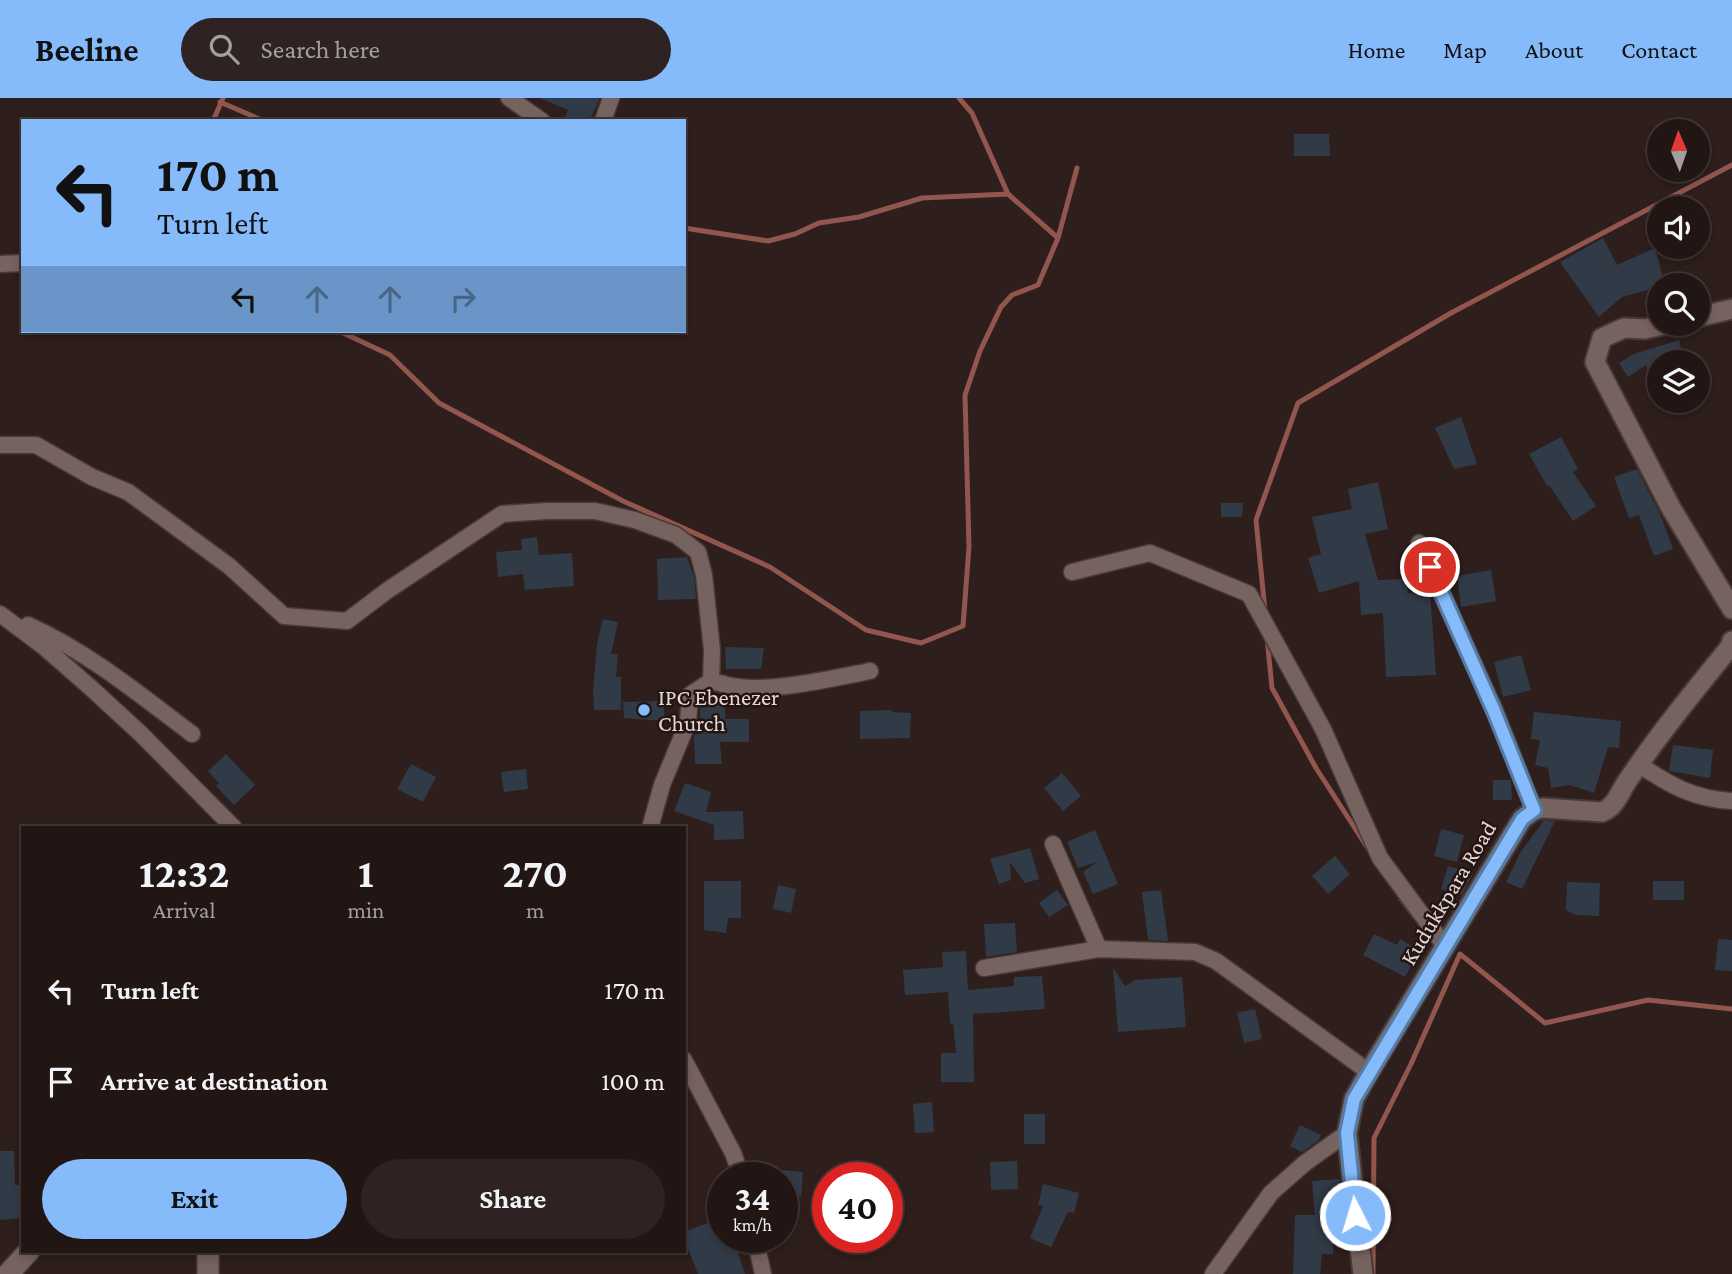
<!DOCTYPE html>
<style>
body{margin:0;font-family:"Crimson Pro",serif;background:#2e2322;color:#f1f3f6;height:100vh;display:flex;flex-direction:column;font-size:26px;white-space:nowrap}
*{box-sizing:border-box;margin:0}
p{font-size:23px;color:#a29fa0}
.icon{flex:none;width:38px;height:38px;fill:none;stroke:currentColor;stroke-width:2;stroke-linecap:round;stroke-linejoin:round}
.map{position:relative;flex:1;overflow:hidden}
.panel{position:absolute;left:21px;top:728px;width:665px;height:427px;display:flex;flex-direction:column;background:#221615;border-radius:0px;box-shadow:0 4px 10px #0003,0 0 0 2px #3f3534}
.panel>*{flex:none}
.guide{position:absolute;left:21px;top:21px;width:665px;height:214px;border-radius:0px;box-shadow:0 4px 10px #0003,0 0 0 2px #3f3534;background:#85bbfb;color:#111;overflow:hidden}
.needle{width:46px;rotate:358deg}
.tools{position:absolute;left:1647px;top:21px;display:grid;gap:14px}
.tools a{display:grid;place-items:center;width:63px;height:63px;border-radius:50%;background:#221615;box-shadow:0 4px 10px #0003,0 0 0 2px #3f3534;font-size:35px}
.speed{position:absolute;left:707px;top:1064px;display:flex;gap:14px;font-size:35px;font-weight:700;text-align:center}
.speed>*{display:grid;place-content:center;width:91px;height:91px;border-radius:50%;background:#221615;box-shadow:0 4px 10px #0003,0 0 0 2px #3f3534;line-height:1}
.speed small{font-size:18px;font-weight:400}
.speed .limit{border:10px solid #d22;background:#fff;color:#111}
.pin{position:absolute;display:grid;place-items:center;width:60px;height:60px;color:#fff;margin:-30px;border:4px solid #fff;border-radius:50%;box-shadow:0 2px 7px #0007}
.me{position:absolute;width:77px;margin:-38px;rotate:355deg;stroke-linejoin:round;filter:drop-shadow(0 0 5px #0008)}
.turn{display:flex;align-items:center;gap:24px;height:147px;padding:0 21px;font-size:32px}
.turn .icon{width:91px;height:91px;stroke-width:2.5}
.turn b{display:block;font-size:49px;line-height:60px}
.lanes{display:flex;align-items:center;height:66px;padding:0 21px;background:#0003;justify-content:center;gap:35px;direction:ltr}
.lanes .off{opacity:.35}
.eta{display:flex;justify-content:space-evenly;align-items:center;height:119px;text-align:center}
.eta b{font-size:42px;font-weight:700;line-height:49px}
.button{display:flex;gap:14px;margin-top:auto;padding:14px 21px}
.button a{flex:1;height:80px;border-radius:42px;background:#85bbfb;color:#111;font-size:28px;font-weight:700;line-height:80px;text-align:center}
.button a+a{background:#2e2322;color:#f1f3f6}
ul{padding:0;list-style:none}
li{display:flex;align-items:center;gap:21px;height:91px;padding:0 21px}
li div{flex:1}
li b{display:block;font-size:26px}
li em{font-style:normal}
header{display:flex;align-items:center;gap:42px;box-sizing:border-box;height:98px;padding:0 35px;background:#85bbfb;color:#111}
header strong{font-size:33px}
nav{display:flex;gap:38px;margin-inline-start:auto;font-size:24px}
.search{width:490px;height:63px;background:#2e2322;display:flex;align-items:center;gap:18px;box-sizing:border-box;padding:0 24px;border-radius:38px;color:#a29fa0;font-size:26px}
.map>svg:first-child{display:block}
.lines{fill:none;stroke-linecap:round;stroke-linejoin:round}
.stream{stroke:#92564e;stroke-width:5}
.building{fill:#313b47}
.minor-casing{stroke:#463a38;stroke-width:19}
.tertiary-casing{stroke:#463a38;stroke-width:23}
.secondary-casing{stroke:#463a38;stroke-width:24}
.minor{stroke:#76625f;stroke-width:16}
.tertiary{stroke:#76625f;stroke-width:19}
.secondary{stroke:#76625f;stroke-width:21}
.route-casing{stroke:#567aa3;stroke-width:18}
.route{stroke:#85bbfb;stroke-width:12}
.poi-dot{fill:#85bbfb;stroke:#241512;stroke-width:2.5}
.labels{text-anchor:middle;stroke-width:5;stroke-linejoin:round;paint-order:stroke}
.poi-label{font-size:23px;fill:#e3d7d6;stroke:#241512;text-anchor:start}
.street-label{font-size:23px;fill:#e3d7d6;stroke:#241512}
</style>
<header>
<strong>Beeline</strong>
<div class="search"><svg class="icon" aria-label="search" viewBox="0 0 24 24"><circle cx="10" cy="10" r="6"/><path d="M15 15l6 6"/></svg>Search here</div>
<nav><a>Home</a><a>Map</a><a>About</a><a>Contact</a></nav>
</header>
<div class="map">
<svg width="1732" height="1176" viewBox="0 0 1732 1176">
<rect width="100%" height="100%" fill="#2e1e1c"/>
<g class="lines">
<path class="stream" d="M959,0l13,15 36,81
M220,4l44,19
M213,23l10,-23
M684,130l84,13 27,-7 24,-11 40,-6 63,-19 86,-4 50,44
M339,233l51,24 49,48 184,98 147,66 96,63 55,13 42,-17 6,-79 -4,-152 15,-44 21,-44 11,-12 26,-10 20,-47 19,-70
M1265,513l-9,-91 42,-117 153,-90 281,-148
M1267,540l5,50 44,80 53,82
M1401,801l13,17
M1373,1176l1,-136 37,-74 49,-110 85,69 103,-23 84,9"/>
</g>
<path class="building" d="M540,0h60l-11,23h-26l5,-11z
M1294,36h35l1,22h-36z
M1603,140l14,27 38,-17 10,37 -43,12 -23,20 -39,-55z
M1679,242l6,22h-26v34l-4,1 -9,-32 -18,12 -9,-14 15,-9z
M1461,319l16,47 -23,5 -19,-41z
M1561,339l17,32 -5,3 23,34 -23,15 -24,-36 -2,1 -18,-32z
M1637,371l23,45 13,35 -19,7 -15,-41 -10,3 -15,-41z
M1378,384l10,47 -23,5 13,46 29,-1 1,14 22,-1 6,83 -50,2 -3,-64 -22,2 -2,-34 -40,12 -11,-35 13,-4 -9,-37 40,-8 -4,-20z
M1221,405h22l-1,14h-21z
M537,439l2,18 33,-2 2,33 -49,4 -2,-16 -25,3 -2,-25 26,-2 -1,-11z
M687,459l7,20 2,22 -38,1 -1,-41z
M1491,472l5,31 -35,6 -4,-31z
M603,521l15,3 -7,32h7l-2,23h5v33h-27l-1,-19 4,-47z
M725,549l39,1 -3,21h-35z
M1521,557l10,35 -28,7 -9,-35z
M664,603v20l-40,-3 -1,-16z
M700,604h25v17h24v23h-29l2,22h-27l-1,-29 6,-2z
M892,612v2l19,1 -1,25 -50,1v-28z
M1534,614l87,9 -2,27 -11,-1 -14,46 -24,-8 -19,3 -3,-20 -13,-3 5,-25 -9,-1z
M1673,647l40,5 -3,28 -41,-7z
M226,656l29,31 -21,20 -18,-19 3,-3 -11,-12z
M411,666l25,13 -13,25 -26,-13z
M526,671l2,20 -24,3 -3,-20z
M1062,675l19,23 -18,15 -19,-23z
M1493,682h18l1,20h-19z
M685,685l26,9 -5,20 37,-1 1,28 -30,1v-15l-40,-14z
M1544,722l11,1 -33,68 -16,-7 14,-29z
M1441,731l23,6 -7,27 -23,-6z
M1095,732l23,54 -25,10 -10,-22 14,-10 -19,6 -11,-26z
M1030,750l9,31 -14,4 -15,-21 1,18 -12,4 -9,-25z
M1335,758l15,18 -22,20 -16,-18z
M1448,768l25,7 -11,22 -21,-6z
M704,783h37v37h-13l-2,15 -22,-3z
M1653,783h31v19h-31z
M1567,784l33,1 -1,33 -23,-1 -10,-5z
M778,787l18,4 -5,24 -18,-4z
M1057,792l11,15 -19,12 -10,-14z
M1161,792l7,51 -20,-1 -6,-48z
M1015,825l2,29 -31,5 -2,-33z
M1374,836l23,11 3,-6 19,11 -14,27 -42,-22z
M1718,841l14,1v31l-17,-1z
M966,853l2,39 46,-4v-9l28,-1 3,33 -72,5 1,68h-33v-29h15l-3,-30 -3,1 -2,-32 -43,3 -2,-25 40,-3 -1,-15z
M1113,870l12,18 10,-6 47,-3 4,50 -68,5z
M1255,911l7,30 -18,4 -7,-30z
M932,1004l2,30 -19,1 -2,-29z
M1024,1016h21v30h-21z
M1300,1027l21,10 -2,5 -17,12 -12,-6z
M0,1053h14l1,34h4l3,33 -22,2z
M1017,1063l1,28 -27,1 -1,-28z
M782,1072l21,2 -2,25 -19,-2z
M1340,1081l2,32h-5l-1,28h-3v15h-11l-2,20h-27l2,-59h20l-3,-34z
M1043,1086l36,9 -5,20 -6,-1 -17,35 -21,-9 13,-32 -5,-1z
M723,1119v20h10l12,37h-47l-14,-36v-6z"/>
<g class="lines">
<defs>
<path id="minor" d="M509,0l33,23
M603,23l8,-23
M0,166l23,-1
M0,347h36l56,32 36,15 101,74 55,50 63,5 41,-31 114,-76 45,-3h48l40,9 41,15 22,17 6,23 8,75 -1,31
M1419,445l76,168 39,99
M1072,474l78,-19 99,41 74,135 57,129 65,88
M0,516l43,32 48,42 50,46 93,94
M28,527c60,27 111,69 164,109
M1638,666c32,21 55,35 94,37
M650,730l12,-43 26,-63 2,-27 21,-14c9,2 18,5 27,6 34,5 97,-9 132,-16
M1053,746l46,105
M984,870l115,-19 96,3 21,9 153,111
M684,962l49,93 9,25
M755,1139l8,37
M1213,1176l58,-81 34,-30 42,-30"/>
<path id="tertiary" d="M1698,219l34,-8
M1667,226l-22,5 -21,-1 -22,10 -7,24 76,146 61,101
M1363,1176l-16,-141 7,-34 15,-27 153,-253 12,-9 9,-2 59,4c14,-5 18,-21 26,-32 31,-46 67,-90 102,-133l2,-6"/>
<path id="secondary" d="M208,1153v23
M8,1176l21,-23"/>
</defs>
<use href="#minor" class="minor-casing"/>
<use href="#tertiary" class="tertiary-casing"/>
<use href="#secondary" class="secondary-casing"/>
<use href="#minor" class="minor"/>
<use href="#tertiary" class="tertiary"/>
<use href="#secondary" class="secondary"/>
</g>
<g class="lines">
<defs>
<path id="route" d="M1355,1117l-8,-82 7,-34 168,-280 12,-9 -40,-99 -64,-144"/>
</defs>
<use href="#route" class="route-casing"/>
<use href="#route" class="route"/>
</g>
<circle class="poi-dot" cx="644" cy="612" r="7"/>
<g class="labels">
<g class="poi-label">
<text x="658" y="607">IPC Ebenezer<tspan x="658" dy="26">Church</tspan></text>
</g>
<g class="street-label">
<text transform="translate(1448 795) rotate(-59)" y="8">Kudukkpara Road</text>
</g>
</g>
</svg>
<div class="tools">
<a><svg class="needle" viewBox="-14 -14 28 28"><path d="M0-13l5 13h-10z" fill="#e53935"/><path d="M0 13l5-13h-10z" fill="#a29fa0"/></svg></a>
<a><svg class="icon" aria-label="sound" viewBox="0 0 24 24"><path d="M4 9h4l5-4v14l-5-4H4zM17 9q2 3 0 6"/></svg></a>
<a><svg class="icon" aria-label="search" viewBox="0 0 24 24"><circle cx="10" cy="10" r="6"/><path d="M15 15l6 6"/></svg></a>
<a><svg class="icon" aria-label="layers" viewBox="0 0 24 24"><path d="M12 4l9 5-9 5-9-5zM3 14l9 5 9-5"/></svg></a>
</div>
<div class="speed"><div>34<small>km/h</small></div><div class="limit">40</div></div>
<div class="pin" style="left:1430px;top:469px;background:#d93025"><svg class="icon" aria-label="arrive" viewBox="0 0 24 24"><path d="M6 21V4h12l-3 4 3 4H6"/></svg></div>
<svg class="me" style="left:1355px;top:1117px" viewBox="-20 -20 40 40"><circle r="17" fill="#85bbfb" stroke="#fff" stroke-width="3"/><path d="M0-11L8 9 0 5-8 9z" fill="#fff"/></svg>
<div class="guide">
<div class="turn"><svg class="icon" aria-label="left" viewBox="0 0 24 24"><path d="M17 20v-9H6M10 6l-5 5 5 5"/></svg><div><b>170 m</b>Turn left</div></div>
<div class="lanes"><svg class="icon" aria-label="left" viewBox="0 0 24 24"><path d="M17 20v-9H6M10 6l-5 5 5 5"/></svg><svg class="icon off" aria-label="ahead" viewBox="0 0 24 24"><path d="M12 20V5M6 11l6-6 6 6"/></svg><svg class="icon off" aria-label="ahead" viewBox="0 0 24 24"><path d="M12 20V5M6 11l6-6 6 6"/></svg><svg class="icon off" aria-label="right" viewBox="0 0 24 24"><path d="M7 20v-9h11M14 6l5 5-5 5"/></svg></div>
</div>
<section class="panel">
<div class="eta">
<div><b>12:32</b><p>Arrival</p></div>
<div><b>1</b><p>min</p></div>
<div><b>270</b><p>m</p></div>
</div>
<ul>
<li><svg class="icon" aria-label="left" viewBox="0 0 24 24"><path d="M17 20v-9H6M10 6l-5 5 5 5"/></svg><div><b>Turn left</b></div><em>170 m</em></li>
<li><svg class="icon" aria-label="arrive" viewBox="0 0 24 24"><path d="M6 21V4h12l-3 4 3 4H6"/></svg><div><b>Arrive at destination</b></div><em>100 m</em></li>
</ul>
<div class="button"><a>Exit</a><a>Share</a></div>
</section>
</div>
